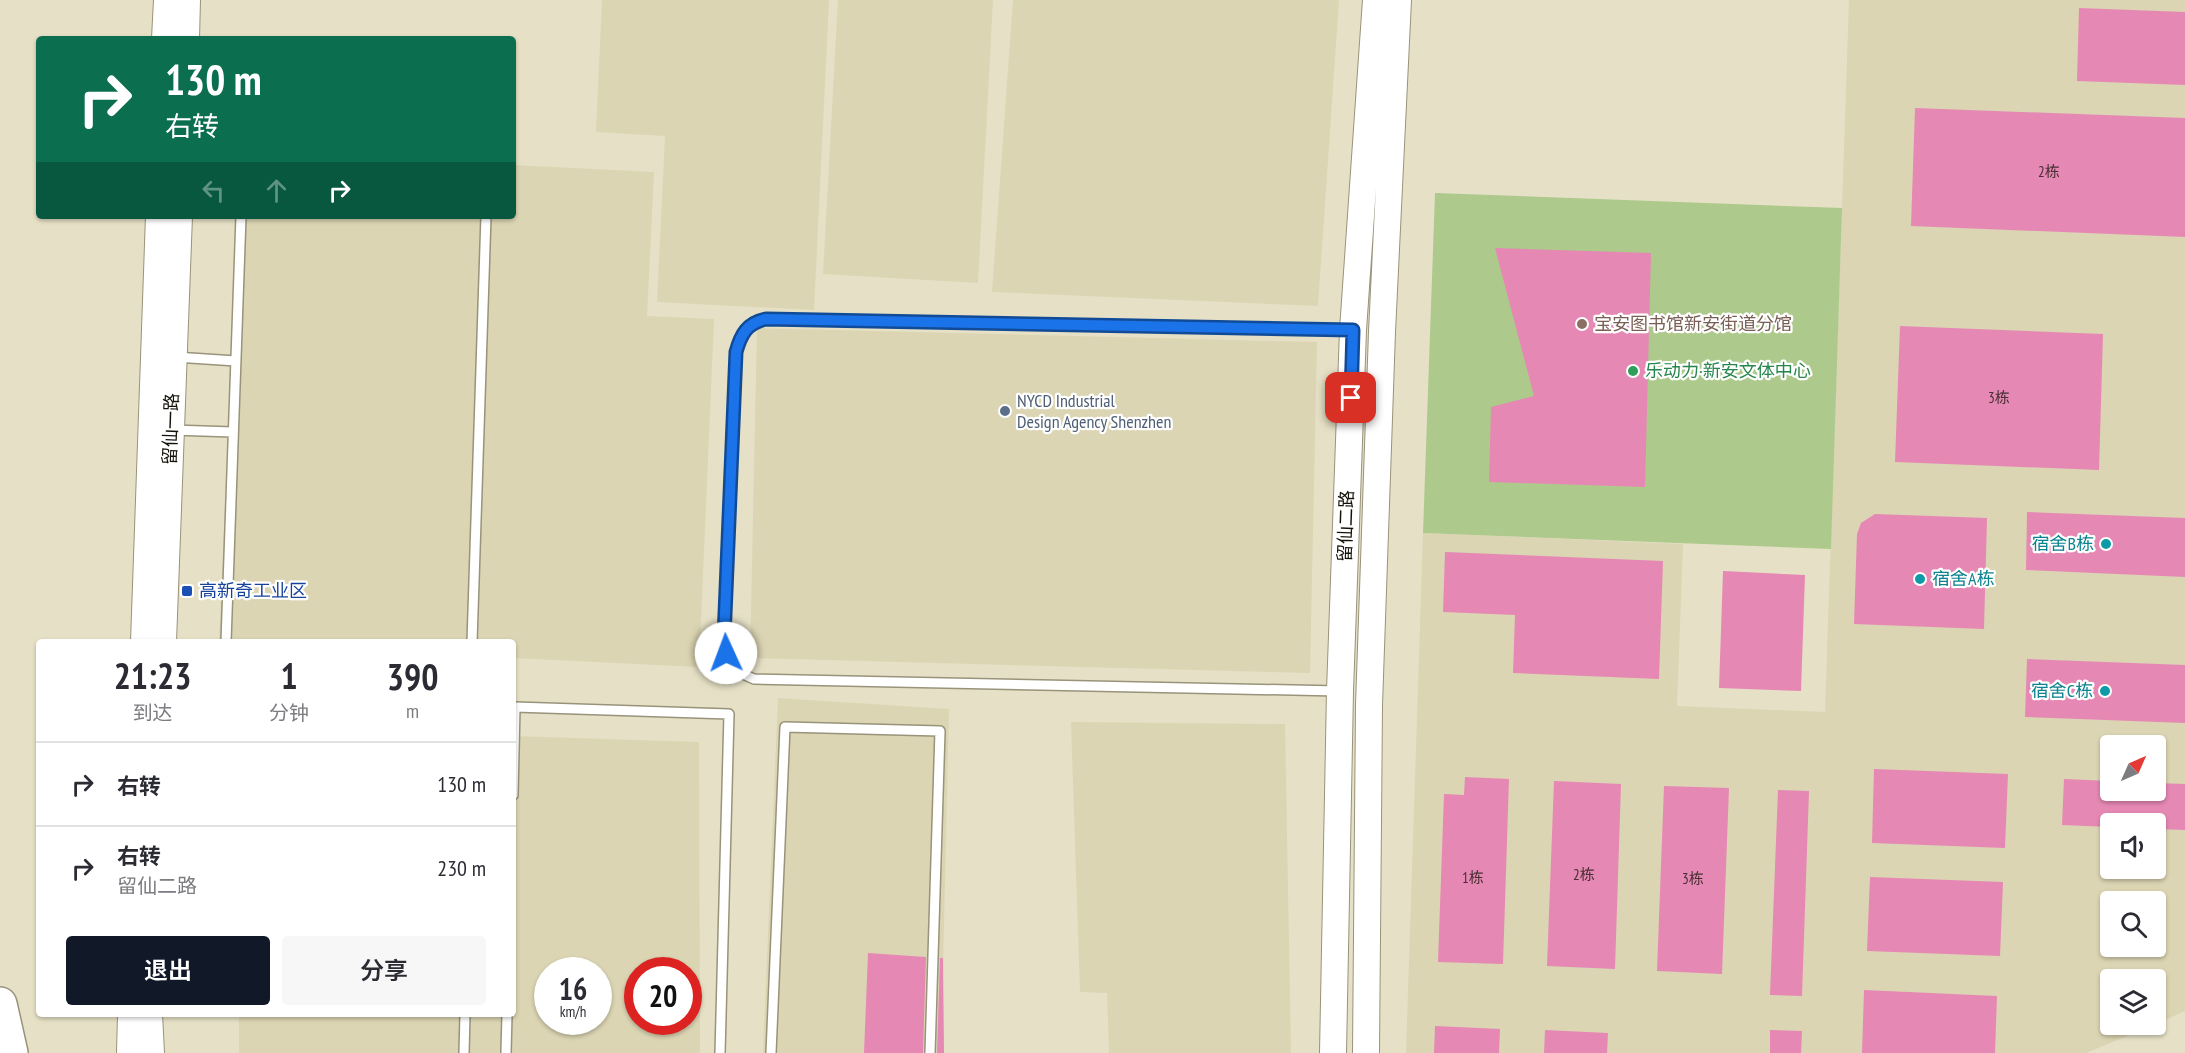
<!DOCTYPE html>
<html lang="zh">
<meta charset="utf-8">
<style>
body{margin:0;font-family:"PT Sans Narrow","Noto Sans SC",sans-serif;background:#f7f7f7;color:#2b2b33;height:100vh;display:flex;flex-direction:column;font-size:22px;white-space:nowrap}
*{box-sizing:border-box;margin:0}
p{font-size:20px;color:#7c7c81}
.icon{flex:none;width:33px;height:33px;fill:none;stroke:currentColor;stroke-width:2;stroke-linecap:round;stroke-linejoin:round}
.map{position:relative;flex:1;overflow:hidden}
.details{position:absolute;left:36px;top:639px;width:480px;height:378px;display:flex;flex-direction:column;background:#fff;border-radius:6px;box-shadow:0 2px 4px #0004}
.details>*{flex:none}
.hud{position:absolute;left:36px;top:36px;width:480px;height:183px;border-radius:6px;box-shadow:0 2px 4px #0004;background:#0b6e4f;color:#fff;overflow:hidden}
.needle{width:39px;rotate:45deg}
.fabs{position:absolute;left:2100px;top:735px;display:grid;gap:12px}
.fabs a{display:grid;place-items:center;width:66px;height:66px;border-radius:6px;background:#fff;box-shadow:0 2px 4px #0004;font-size:30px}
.speed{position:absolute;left:534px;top:957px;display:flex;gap:12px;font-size:30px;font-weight:700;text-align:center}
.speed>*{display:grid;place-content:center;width:78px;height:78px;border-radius:50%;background:#fff;box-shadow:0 2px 4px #0004;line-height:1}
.speed small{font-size:15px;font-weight:400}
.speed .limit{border:9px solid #d22;background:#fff;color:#111}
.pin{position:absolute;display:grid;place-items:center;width:51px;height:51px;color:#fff;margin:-26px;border-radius:12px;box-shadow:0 3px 9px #0006}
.me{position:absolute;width:66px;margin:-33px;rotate:358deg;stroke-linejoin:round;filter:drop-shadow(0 0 4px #0008)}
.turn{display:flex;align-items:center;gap:21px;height:126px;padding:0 30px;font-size:27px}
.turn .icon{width:78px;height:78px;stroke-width:2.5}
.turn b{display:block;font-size:42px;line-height:51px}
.lanes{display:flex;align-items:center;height:57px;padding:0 30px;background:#0003;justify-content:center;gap:30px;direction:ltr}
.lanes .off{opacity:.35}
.eta{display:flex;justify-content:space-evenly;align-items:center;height:102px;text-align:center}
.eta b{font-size:36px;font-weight:600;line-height:42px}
.button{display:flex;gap:12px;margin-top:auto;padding:12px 30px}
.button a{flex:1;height:69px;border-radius:6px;background:#111827;color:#fff;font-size:24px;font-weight:600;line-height:69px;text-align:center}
.button a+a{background:#f7f7f7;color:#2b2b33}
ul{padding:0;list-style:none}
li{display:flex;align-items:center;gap:18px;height:84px;padding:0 30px;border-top:2px solid #e1e1e2}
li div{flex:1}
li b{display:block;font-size:22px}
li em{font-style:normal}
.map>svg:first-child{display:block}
.built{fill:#dbd5b3;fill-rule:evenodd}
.green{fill:#aec98c}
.building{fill:#e688b4}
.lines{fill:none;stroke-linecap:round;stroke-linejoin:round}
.lane-casing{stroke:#98937a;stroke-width:12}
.secondary-casing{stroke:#98937a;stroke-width:28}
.highway-casing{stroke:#98937a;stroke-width:36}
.lane{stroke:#fff;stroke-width:9}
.secondary{stroke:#fff;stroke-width:26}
.highway{stroke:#fff;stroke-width:33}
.route-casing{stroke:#114b97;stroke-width:15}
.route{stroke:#1a73e8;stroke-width:10}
.education-dot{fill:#8d6e63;stroke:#fff;stroke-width:2}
.leisure-dot{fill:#2e9e5b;stroke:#fff;stroke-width:2}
.service-dot{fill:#5c6f8a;stroke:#fff;stroke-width:2}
.culture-dot{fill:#0f9aa8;stroke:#fff;stroke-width:2}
.transit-dot{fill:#1a4fb4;stroke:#fff;stroke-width:2}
.labels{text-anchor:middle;stroke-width:4.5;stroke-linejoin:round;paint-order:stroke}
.number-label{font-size:15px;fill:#472e32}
.education-label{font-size:18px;fill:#785e54;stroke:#fff;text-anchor:start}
.leisure-label{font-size:18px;fill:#27864d;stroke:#fff;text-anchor:start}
.service-label{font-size:18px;fill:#4e5e75;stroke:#fff;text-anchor:start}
.street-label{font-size:18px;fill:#121007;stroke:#fff}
.culture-label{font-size:18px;fill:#0d838f;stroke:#fff;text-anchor:end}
.transit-label{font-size:18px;fill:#164399;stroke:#fff;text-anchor:start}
</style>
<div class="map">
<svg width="2185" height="1053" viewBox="0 0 2185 1053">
<rect width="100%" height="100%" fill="#e6e1c6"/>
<path class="built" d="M602,0h227l-15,310 -157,-8 8,-166 -69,-4z
M838,0h155l-15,283 -155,-9z
M1013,0h326l-21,306 -326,-14z
M1849,0h336v1011l-29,13v-44h-46v44l44,1 -68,28h-680l17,-520 260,11 -6,162 148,6zM2110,746h46v44h-46zM2110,824h46v44h-46zM2110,902h46v44h-46z
M513,165l141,7 -7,144 67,3 -15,348 -186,-9v-16h-294l19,-426h275z
M757,328l560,14 -7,331 -560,-15z
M778,698l171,11 -8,344h-178z
M1071,722l214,2 6,329h-182l-2,-60 -27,-1z
M513,736l186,6 1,311h-461v-39h274zM548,970h50v52h-50zM638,970h50v52h-50z"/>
<path class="green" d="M1435,193l407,15 -11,341 -408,-16z"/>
<path class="building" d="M2079,8l106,4v73l-108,-4z
M1915,108l270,10v119l-274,-11z
M1495,248l156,5 -6,234 -156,-5 2,-75 43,-11z
M1900,326l203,8 -4,136 -204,-8z
M2027,512l158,6v59l-159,-7z
M1875,514l112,4 -3,111 -130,-5 3,-90 4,-11z
M1445,552l218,9 -4,118 -146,-6 2,-58 -72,-3z
M1723,571l82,4 -4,116 -82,-3z
M2027,659l158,6v58l-160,-6z
M1874,769l134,5 -3,74 -133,-5z
M1465,777l44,2 -6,185 -65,-2 6,-168 20,1z
M2064,779l46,2v9h46v-7l29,1v46l-29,-1v-5h-46v3l-48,-2z
M1554,781l67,3 -6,185 -68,-3z
M1664,786l65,2 -7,186 -65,-3z
M1778,790l31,1 -7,205 -32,-1z
M1870,877l133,5 -3,74 -133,-5z
M868,953l58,4 -3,96h-59z
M940,958h3l1,95h-7z
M1864,990l133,6 -2,57h-133z
M1435,1026l65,3 -1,24h-65z
M1545,1030l63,3 -1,20h-63z
M1770,1030l32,1 -1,22h-31z"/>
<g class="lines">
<defs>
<path id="lane" d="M175,357l61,4
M172,430l61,2
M226,642l15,-426
M472,642l14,-426
M1338,691l-584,-12c-21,-8 -27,-19 -30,-41l12,-286c5,-18 11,-29 30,-33l584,11
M513,795l2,-88 214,7 -9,339
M464,1053l1,-39
M506,1053l1,-39
M771,1053l14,-326 155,4 -10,322"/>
<path id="secondary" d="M165,39l2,-39
M186,39l1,-39
M144,642l15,-426
M163,642l16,-426
M149,1014l2,39
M130,1053l1,-39
M1333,1053l7,-362 13,-361 23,-330
M1366,1053l3,-348 13,-373 16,-332"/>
<path id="highway" d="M0,1004l11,49"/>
</defs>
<use href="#lane" class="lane-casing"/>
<use href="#secondary" class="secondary-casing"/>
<use href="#highway" class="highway-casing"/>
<use href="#lane" class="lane"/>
<use href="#secondary" class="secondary"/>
<use href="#highway" class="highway"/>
</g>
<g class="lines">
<defs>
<path id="route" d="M726,653l-2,-15 12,-286c5,-18 11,-29 30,-33l587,11 -2,68"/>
</defs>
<use href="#route" class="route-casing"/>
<use href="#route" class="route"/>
</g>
<circle class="education-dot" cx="1582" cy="324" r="6"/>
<circle class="leisure-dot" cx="1633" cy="371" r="6"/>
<circle class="service-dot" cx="1005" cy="411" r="6"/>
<g class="culture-dot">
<circle cx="2106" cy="544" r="6"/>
<circle cx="1920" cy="579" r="6"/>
<circle cx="2105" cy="691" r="6"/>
</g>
<rect class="transit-dot" x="181" y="585" width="12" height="12" rx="3"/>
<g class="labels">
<g class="number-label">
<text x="2049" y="177">2栋</text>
<text x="1999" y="403">3栋</text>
<text x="1584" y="880">2栋</text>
<text x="1473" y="883">1栋</text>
<text x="1693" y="884">3栋</text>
</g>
<g class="education-label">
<text x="1594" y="330">宝安图书馆新安街道分馆</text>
</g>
<g class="leisure-label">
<text x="1645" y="377">乐动力·新安文体中心</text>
</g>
<g class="service-label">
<text x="1017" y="407">NYCD Industrial<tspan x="1017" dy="21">Design Agency Shenzhen</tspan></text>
</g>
<g class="street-label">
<text transform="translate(171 429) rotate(-88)" y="6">留仙一路</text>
<text transform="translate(1346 526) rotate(-88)" y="6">留仙二路</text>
</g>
<g class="culture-label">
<text x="2094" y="550">宿舍B栋</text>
<text x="1932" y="585" text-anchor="start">宿舍A栋</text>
<text x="2093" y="697">宿舍C栋</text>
</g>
<g class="transit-label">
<text x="199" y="597">高新奇工业区</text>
</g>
</g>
</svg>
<div class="fabs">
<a><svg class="needle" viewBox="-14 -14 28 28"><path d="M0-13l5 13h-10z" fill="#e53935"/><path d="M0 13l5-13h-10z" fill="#7c7c81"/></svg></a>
<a><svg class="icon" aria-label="sound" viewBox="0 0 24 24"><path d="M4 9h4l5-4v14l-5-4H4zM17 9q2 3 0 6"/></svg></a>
<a><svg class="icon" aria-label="search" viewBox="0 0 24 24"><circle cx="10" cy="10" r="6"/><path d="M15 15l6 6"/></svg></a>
<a><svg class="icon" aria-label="layers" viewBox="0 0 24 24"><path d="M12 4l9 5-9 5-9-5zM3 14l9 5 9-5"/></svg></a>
</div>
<div class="speed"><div>16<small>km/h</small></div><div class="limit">20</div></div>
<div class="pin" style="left:1351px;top:398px;background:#d93025"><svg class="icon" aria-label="arrive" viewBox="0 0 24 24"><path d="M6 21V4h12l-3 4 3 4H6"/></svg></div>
<svg class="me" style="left:726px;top:653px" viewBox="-20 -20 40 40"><circle r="19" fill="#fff"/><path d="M0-13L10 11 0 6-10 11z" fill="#1a73e8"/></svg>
<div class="hud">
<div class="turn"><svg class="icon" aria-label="right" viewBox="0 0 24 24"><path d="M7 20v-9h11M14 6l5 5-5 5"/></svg><div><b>130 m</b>右转</div></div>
<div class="lanes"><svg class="icon off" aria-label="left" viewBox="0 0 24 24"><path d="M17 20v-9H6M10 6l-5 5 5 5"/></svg><svg class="icon off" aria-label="ahead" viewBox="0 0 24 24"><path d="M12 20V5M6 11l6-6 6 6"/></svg><svg class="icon" aria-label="right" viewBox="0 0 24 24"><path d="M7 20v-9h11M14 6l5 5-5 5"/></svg></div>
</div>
<section class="details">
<div class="eta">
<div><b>21:23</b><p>到达</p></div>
<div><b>1</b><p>分钟</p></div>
<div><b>390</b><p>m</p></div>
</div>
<ul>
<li><svg class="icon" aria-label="right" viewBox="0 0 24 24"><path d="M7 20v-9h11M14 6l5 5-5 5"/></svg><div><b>右转</b></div><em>130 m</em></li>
<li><svg class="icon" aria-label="right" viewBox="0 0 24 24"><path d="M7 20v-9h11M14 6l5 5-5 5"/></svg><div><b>右转</b><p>留仙二路</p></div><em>230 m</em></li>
</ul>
<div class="button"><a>退出</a><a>分享</a></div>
</section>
</div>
